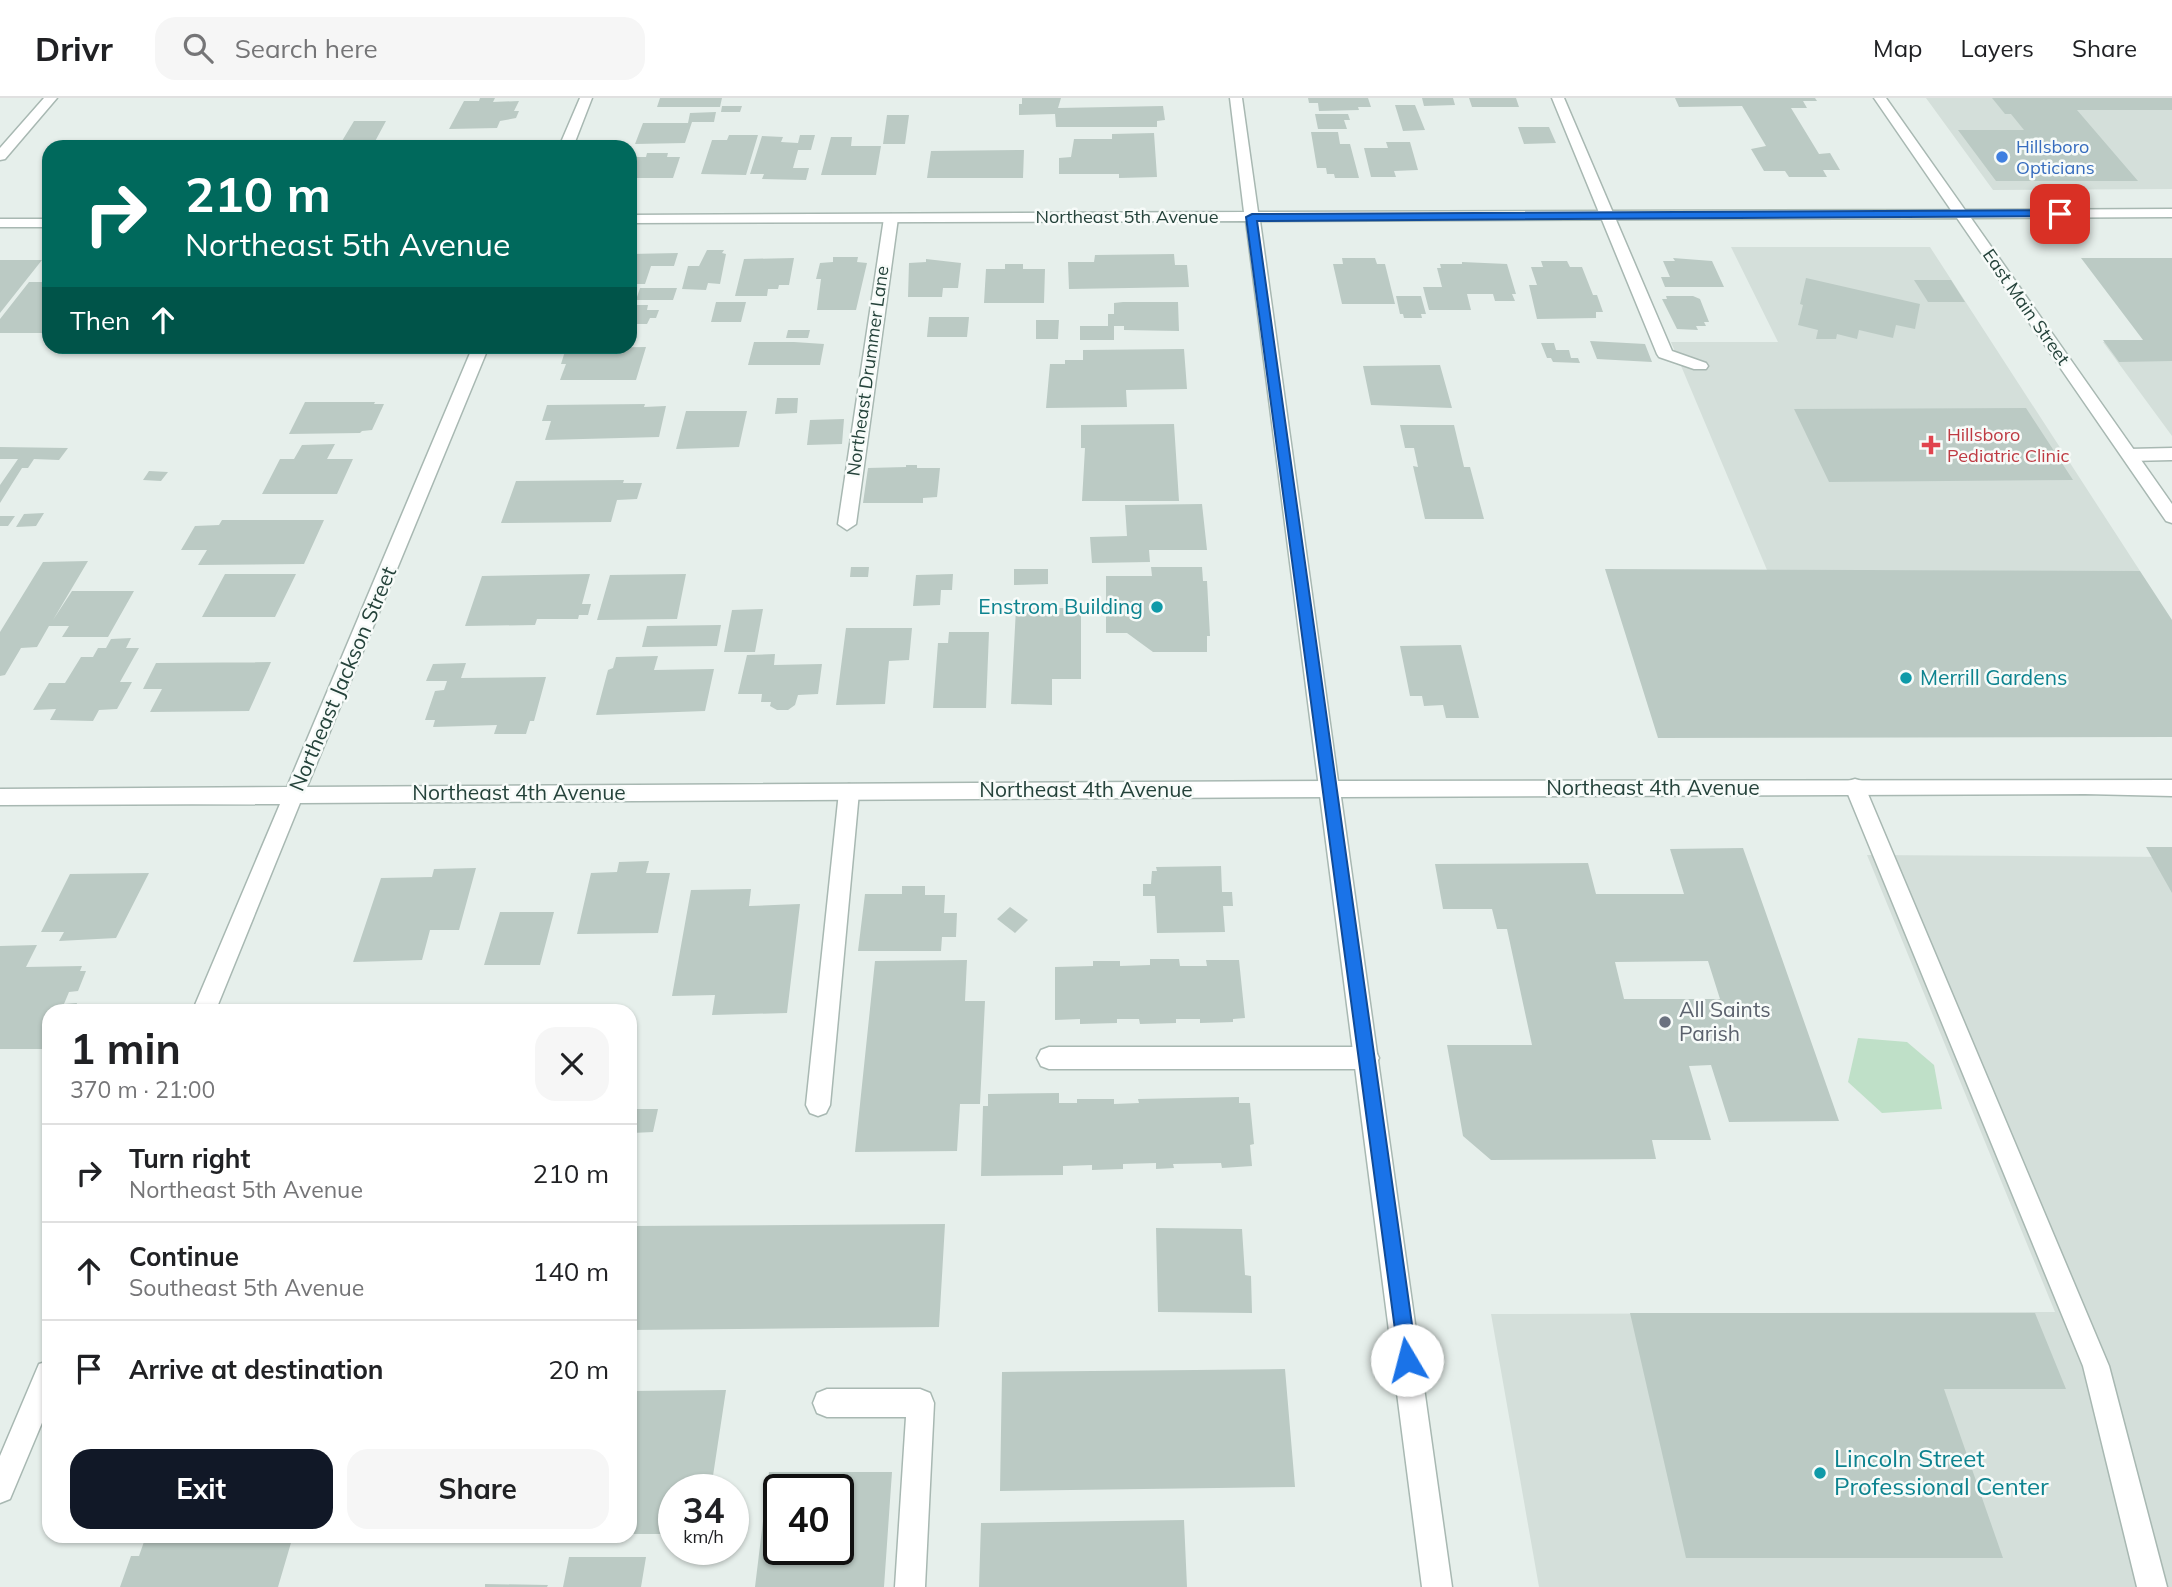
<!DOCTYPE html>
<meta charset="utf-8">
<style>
body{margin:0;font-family:Mulish,sans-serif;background:#f6f6f6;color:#202124;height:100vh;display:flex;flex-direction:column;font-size:26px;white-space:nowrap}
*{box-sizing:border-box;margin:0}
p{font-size:23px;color:#757577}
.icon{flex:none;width:38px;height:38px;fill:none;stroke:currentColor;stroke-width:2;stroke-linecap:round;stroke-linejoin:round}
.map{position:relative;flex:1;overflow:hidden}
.side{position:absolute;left:42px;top:906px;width:595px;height:539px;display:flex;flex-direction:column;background:#fff;border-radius:21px;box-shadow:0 2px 5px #0004}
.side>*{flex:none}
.hud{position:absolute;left:42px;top:42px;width:595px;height:214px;border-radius:21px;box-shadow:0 2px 5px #0004;background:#00695c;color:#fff;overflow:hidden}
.speed{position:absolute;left:658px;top:1376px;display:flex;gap:14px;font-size:35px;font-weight:700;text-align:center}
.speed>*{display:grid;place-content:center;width:91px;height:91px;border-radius:50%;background:#fff;box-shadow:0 2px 5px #0004;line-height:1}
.speed small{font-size:18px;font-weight:400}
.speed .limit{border:4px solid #111;border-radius:10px;background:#fff;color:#111}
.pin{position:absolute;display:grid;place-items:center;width:60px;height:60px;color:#fff;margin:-30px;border-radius:14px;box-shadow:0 4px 10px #0006}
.me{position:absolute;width:77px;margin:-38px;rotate:352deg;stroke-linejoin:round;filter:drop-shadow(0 0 5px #0008)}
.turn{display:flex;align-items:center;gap:24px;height:147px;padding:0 28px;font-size:32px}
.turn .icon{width:91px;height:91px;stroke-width:2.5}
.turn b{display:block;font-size:49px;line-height:60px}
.then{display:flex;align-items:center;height:66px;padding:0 28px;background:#0003;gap:14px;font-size:26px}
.round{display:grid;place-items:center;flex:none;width:74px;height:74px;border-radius:21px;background:#f6f6f6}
.summary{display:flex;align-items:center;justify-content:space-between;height:119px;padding:0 28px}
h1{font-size:42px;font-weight:700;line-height:52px}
.button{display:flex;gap:14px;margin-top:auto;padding:14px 28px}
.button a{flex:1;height:80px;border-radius:21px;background:#111827;color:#fff;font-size:28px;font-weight:700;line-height:80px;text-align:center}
.button a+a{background:#f6f6f6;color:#202124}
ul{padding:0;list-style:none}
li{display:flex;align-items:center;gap:21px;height:98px;padding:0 28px;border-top:2px solid #e0e0e0}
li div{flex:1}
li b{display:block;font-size:26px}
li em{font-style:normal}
header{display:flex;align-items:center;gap:42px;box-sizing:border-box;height:98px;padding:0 35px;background:#fff;border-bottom:2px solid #e0e0e0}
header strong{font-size:33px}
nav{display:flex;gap:38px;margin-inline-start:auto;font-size:24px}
.search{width:490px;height:63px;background:#f6f6f6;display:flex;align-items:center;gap:18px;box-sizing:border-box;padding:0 24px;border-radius:21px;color:#757577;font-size:26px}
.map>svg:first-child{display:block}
.built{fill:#d4dfda}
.green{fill:#bfe0c8}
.building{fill:#bbcac4;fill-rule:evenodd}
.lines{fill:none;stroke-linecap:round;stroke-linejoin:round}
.service-casing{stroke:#a8b8b2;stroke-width:3}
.minor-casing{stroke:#a8b8b2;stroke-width:3}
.tertiary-casing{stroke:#a8b8b2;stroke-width:3}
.service{fill:#fff;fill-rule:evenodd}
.minor{fill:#fff;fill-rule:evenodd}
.tertiary{fill:#fff;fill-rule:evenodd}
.route{fill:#1a73e8;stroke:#114b97;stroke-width:2}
.shop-dot{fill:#3f7fe0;stroke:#f7fbf9;stroke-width:2.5}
.health-dot{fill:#e0444e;stroke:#f7fbf9;stroke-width:2.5}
.culture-dot{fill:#0f9aa8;stroke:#f7fbf9;stroke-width:2.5}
.worship-dot{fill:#6b7280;stroke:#f7fbf9;stroke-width:2.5}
.labels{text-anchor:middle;stroke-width:5;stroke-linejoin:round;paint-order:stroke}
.far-shop-label{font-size:18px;fill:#366cbe;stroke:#f7fbf9;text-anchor:start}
.far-street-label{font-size:18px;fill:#24423a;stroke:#f7fbf9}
.far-health-label{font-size:18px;fill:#be3a42;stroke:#f7fbf9;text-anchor:start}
.culture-label{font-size:21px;fill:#0d838f;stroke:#f7fbf9;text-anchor:end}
.street-label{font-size:21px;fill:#24423a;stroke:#f7fbf9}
.worship-label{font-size:21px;fill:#5b616d;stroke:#f7fbf9;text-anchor:start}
.near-culture-label{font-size:24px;fill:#0d838f;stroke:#f7fbf9;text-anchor:start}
</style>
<header>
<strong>Drivr</strong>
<div class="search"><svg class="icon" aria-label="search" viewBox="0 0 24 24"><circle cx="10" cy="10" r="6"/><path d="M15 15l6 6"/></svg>Search here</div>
<nav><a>Map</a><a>Layers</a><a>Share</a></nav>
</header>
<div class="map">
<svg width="2172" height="1489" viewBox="0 0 2172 1489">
<rect width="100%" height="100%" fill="#e6efeb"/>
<path class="built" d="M1926,0h246v91l-179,1z
M1731,149h199l210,324 -373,-1 -96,-228h107z
M2103,244h69v94z
M1867,757l305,2v730h-633l-48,-273 564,-2z"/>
<path class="green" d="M1858,940l49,4 27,23 8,44 -60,4 -34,-31z"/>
<path class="building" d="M480,0h15l-2,4 26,-1 -5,10h5l-3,7 -16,3 -3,7 -48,1 15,-28h15z
M660,0h62l-2,9h-63z
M1022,0h39l-3,10 105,-2 2,14 -8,1v6h-101l-1,-13 -36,1v-11h3z
M1308,0h60l3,9h-13l1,3 -40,1 -1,-8h-9z
M1422,0h31l2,7 -31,1z
M1469,0h47l3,9h-47z
M1675,0h140l2,3h-14l4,7h-16l28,46 11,-1 10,17h-17l4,7h-38l-4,-6h-21l-13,-22 15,-3 -24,-40 -63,1z
M1992,0h180v12h-95l61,71h-142l-38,-51h66l-13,-16h-6z
M1395,7h20l10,25 -22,1z
M722,8h20l-2,6h-19z
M716,14l-2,10h-22l-7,21 -50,1 8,-21h45l2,-10z
M1315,16h33l2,6h-6l3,9h-29z
M887,17h22l-4,29h-22z
M354,23h32l-14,26 -33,-1z
M1518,29h31l7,16 -32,1z
M1311,34h27l2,12h10l9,34h-24l-1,-4h-7l-1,-6h-9z
M1154,35l3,44 -38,1v-4h-60v-16l12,-1 3,-18h38v-5z
M729,37h29l-12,40 -45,-1 11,-34h15z
M800,37h15l-4,15h-13l-5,18h16l-3,12 -44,-1 2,-5h-14l12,-38 21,1 -2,5 17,1z
M831,39h21l-1,9h30l-5,29h-55z
M1386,44h24l8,28 -24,1 2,6h-25l-7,-29h24z
M115,45l-2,4h-32l3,-3z
M1024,52l-1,28h-96l4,-27z
M647,55h21l-1,4h13l-7,21h-43v-21h16z
M707,152h17l-2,3 4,1 -6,30 -12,-1 -2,7 -24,-1 6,-23h11z
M678,155l-4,13h-23l-6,18h-9l-1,5h-5v-35z
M1174,156l1,11h12l2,22 -120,2 -1,-27h26l1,-7z
M833,159h25l-1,5 10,1 -11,47h-39l4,-31h-5l4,-16 13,-1z
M794,160l-5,27h-10l-1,4h-10l-1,7h-32l9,-37z
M1342,160h33l2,6h8l10,40h-53l-9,-40h10z
M1673,160l39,3 12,26h-59l-4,-10h9l-7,-16h12z
M2081,160h91v103l-53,1 -16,-22h40z
M926,161l35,4 -3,25h-15l-1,9h-34l1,-34 17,-1z
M0,162h42l-42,53z
M1541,163h26l3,6h12l11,28h4l6,17h-7v6l-59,1 -8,-34h8l-6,-18h12z
M1462,164l45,2 9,30h-4l3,7h-20l-2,-7h-26l4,16h-42l-6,-23h19l-5,-19h4l-1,-4h22z
M1005,166h18v5h22l-1,34h-60l2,-34h19z
M1806,180l114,26 -5,25 -19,-4 -3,13 -34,-8 -2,9 -20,-5 -1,5h-20l2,-9 -20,-5 5,-20 -3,-1z
M1914,182h37l14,22h-37z
M29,184h20v51h-49v-14z
M640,190h37l-4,12h-37z
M1396,198h25l5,18h-5l1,4h-18l-1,-4h-3z
M1666,198h27l7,3 9,23h-5l2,4h-10l2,4 -21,-1 -15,-30h5z
M716,204h30l-5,20h-30z
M1123,204h55l1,29 -55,-1v-4h-10v14h-34v-14h28v-12h6v-11z
M631,207h17l-1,5h12l-3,8h-6l-3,6h-17z
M929,219h40l-2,20h-40z
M1036,222h23l-1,19h-22z
M788,232h22l-2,8h-22z
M1590,243l55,3 7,18 -55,-3z
M754,244h40l30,2 -4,21h-72z
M1541,245h13l2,7h13l2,8h7l2,5 -27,-1 -2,-4h-4z
M646,249l-10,33h-76l6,-16h-5l5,-16z
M1184,251l3,40 -61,1 1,17 -81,1 4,-44h15v-4h18v-10z
M1440,267l12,43 -81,-3 -8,-39z
M777,300h21l-1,15 -22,1z
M305,304h70l-1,2h10l-12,26 -10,1 -2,2 -71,1z
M645,306l-1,3 22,-1 -7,31 -114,3 6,-19h-9l5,-16z
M2026,310l47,72 -244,2 -35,-73z
M686,313h61l-8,36 -63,2z
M844,321l-2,25 -35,1 3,-25z
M1174,326l5,77h-97l3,-53h-4v-23z
M1400,327h54l10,42h6l14,52h-59l-12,-53 5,1 -4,-19h-9z
M335,346l-8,15h26l-16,35h-75l18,-35h14l8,-14z
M0,349l68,1 -9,12 -25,-1 -6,9h-6l-22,35v-18l18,-26h-18z
M906,367h11v3h23l-3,29 -14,1v5h-60l5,-35 38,-1z
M149,373l19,1 -7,9 -18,-1z
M624,382l-1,3h19l-5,16 -20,1 -6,22 -110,1 15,-42z
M1202,406l5,46h-58l1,12 -58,1 -2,-26 37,-1 -2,-31z
M44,415l-8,13 -20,1 8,-13z
M0,418h15l-7,10h-8z
M222,422h102l-20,44 -106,1 9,-15h-26l14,-24 24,-1z
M88,463l-35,59 19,-29h62l-26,46h-46l7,-11h-20l-12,21 -16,1 -16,27 -5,1v-44l43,-70z
M851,469h18l-1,10h-18z
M1151,469h51l1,14h4l3,55h-3v16h-54l-26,-19h-21v-57h46z
M1014,471h34v15l-34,1z
M1605,471l535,2 32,49v117l-514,1z
M225,476h71l-21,43h-73z
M590,476l-8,30h9l-3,11h-9l-1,4h-41l-2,6 -70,1 17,-50z
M686,476l-9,45 -80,1 13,-45z
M953,476l-1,16h-11l-1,15 -27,1 3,-31z
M1016,510h65v71h-29v26l-41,-1z
M763,511l-8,43h-31l8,-42z
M721,527l-4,21 -75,1 5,-21z
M846,530h66l-3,32 -20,1 -4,43 -49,1z
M949,534h40l-3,76h-53l5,-65h10z
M131,540l-5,10h13l-19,34h12l-15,27 -18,1 -6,11 -43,-1 6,-11 -23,1 16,-27h16l16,-26h12l5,-9h8l5,-9z
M1461,547l18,73h-33l-3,-13 -19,1 -2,-10h-12l-10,-50z
M775,556l-1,11 48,-1 -4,30 -20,1 -3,10 -7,5h-11l-7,-4 1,-4h-10l1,-8h-24l9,-39z
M658,558l-4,14 60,-1 -9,42 -109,4 12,-45 5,-2 3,-11z
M271,564l-22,49 -99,1 12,-23h-19l13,-26z
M466,565l-5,15 85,-1 -12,44h-4l-4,13h-32l3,-9 -64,2 2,-7h-10l10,-29 9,-1 3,-9h-21l7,-17z
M2146,749h26v46z
M1743,750l96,273 -110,1 -18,-57 -22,1 22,74h-59l4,19 -165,1 -28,-24 -16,-91h85l-25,-116h-10l-5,-20h-49l-8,-45 153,-1 8,31h88l-14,-45zM1708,863l12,38h-96l-9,-37z
M649,763l-3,12h24l-12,60 -81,1 14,-61 26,-1 2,-10z
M1221,768l1,26h10l1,14h-10l2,26 -68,1 -2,-37h-12v-12h8l1,-13h5l-1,-4z
M476,770l-17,62h-29l-8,30 -69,2 28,-84 51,-1 2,-8z
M149,775l-33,65 -57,3 5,-9h-23l29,-58z
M902,788h23v9h20l-1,18h13l-1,24h-14l-1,14h-83l7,-57h37z
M751,791l-2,17 51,-2 -13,109 -75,2 3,-20 -43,1 19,-106z
M1010,809l18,13 -13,13 -18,-14z
M500,814h54l-14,53h-56z
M37,847l-11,22 56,-1 -2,5h6l-8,20 -9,1 -5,12 13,-1 -3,9h-25v37h-49v-103z
M1150,861h29l1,7h27l-1,-6h33l6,58 -12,1v3l-33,1v-4h-24v4l-36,1 -1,-5h-22v4l-37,1v-5l-25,1v-53l38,-1v-5h27v5l30,-1z
M967,862l-2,41h20l-5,103h-20l-3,47 -102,1 20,-191z
M1059,995v10h18v-4h37v5l25,-1 -1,-4 101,-2v6h11l4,41 -4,1 2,21 -30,2 -1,-5 -48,1 1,4 -18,1v-6l-33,1v5l-31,1v-5l-29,1v9l-82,1 2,-70h5v-12z
M637,1011h21l-5,23 -21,1z
M945,1126l-6,103 -309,3v-89l3,-15z
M1156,1130l86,1 3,46 6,1 1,37 -94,-1z
M1630,1215h405l31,76h-122l59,169h-317z
M1285,1271l10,118 -295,4 2,-119z
M726,1292l-15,99h-37v45h-44v-143z
M769,1374h123l-8,115h-129zM779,1391h59v60h-59z
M1184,1422l3,67h-208l2,-64z
M146,1438h147l-15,51h-158l11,-31h8z
M569,1459h77l-5,30h-78z
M485,1486l63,1 -1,2h-62z"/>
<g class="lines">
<defs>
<path id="service" d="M1552,0h12l108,253 34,12 2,3 -2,3h-12l-35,-12 -2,-3z
M891,116l7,4 -42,306 -9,6 -9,-6 46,-306z
M2172,350v12l-43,1 -8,-6 8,-6z
M1855,681l7,2 3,6 244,579 58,221h-30l-54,-221 -238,-579 3,-6z
M849,686l7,2 3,6 -29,313 -4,8 -8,3 -8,-3 -4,-8 33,-313 3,-6z
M1049,949h318l8,3 4,8 -4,8 -8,3h-318l-8,-3 -4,-8 4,-8z
M827,1291h93l10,4 4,10 -9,184h-30l11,-170h-79l-10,-4 -4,-10 4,-10z"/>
<path id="minor" d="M44,0h13l-52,61 -5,1v-12z
M580,0h12l-19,49h-14z
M473,248h16l-182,441 1024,-6 7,2 3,6 -3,6 -7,2 -1031,6 -85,209h-23l88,-208 -280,1v-16l287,-2z
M49,1263v45l-39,93 -10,4v-47l39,-92z"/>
<path id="tertiary" d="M1230,0h12l16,114 693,-2 -77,-112h12l79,112 207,-1v8l-201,1 201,286v19l-6,-2 -209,-303 -697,3 78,560 834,-1v16l-87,-2 -744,3 111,790h-30l-176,-1366 -616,2v-8l614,-3z
M0,121h49v8h-49z"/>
</defs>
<use href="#service" class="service-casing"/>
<use href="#minor" class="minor-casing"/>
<use href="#tertiary" class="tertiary-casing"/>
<use href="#service" class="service"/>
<use href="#minor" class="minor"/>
<use href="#tertiary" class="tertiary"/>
</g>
<path class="route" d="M2060,112l6,4 -2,2 -807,5 160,1139 -3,7 -7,3 -7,-3 -154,-1150 6,-3z"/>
<circle class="shop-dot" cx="2002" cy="59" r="7"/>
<path class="health-dot" d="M1927.5 336.5h7v7h7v7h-7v7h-7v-7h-7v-7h7z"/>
<g class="culture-dot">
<circle cx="1157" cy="509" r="7"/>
<circle cx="1906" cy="580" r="7"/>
<circle cx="1820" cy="1375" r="7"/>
</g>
<circle class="worship-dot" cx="1665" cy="924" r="7"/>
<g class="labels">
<g class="far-shop-label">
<text x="2016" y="55">Hillsboro<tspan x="2016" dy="21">Opticians</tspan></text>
</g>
<g class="far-street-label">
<text x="1127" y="125">Northeast 5th Avenue</text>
<text transform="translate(2026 209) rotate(55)" y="6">East Main Street</text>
<text transform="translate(868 273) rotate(-82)" y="6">Northeast Drummer Lane</text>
</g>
<g class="far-health-label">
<text x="1947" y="343">Hillsboro<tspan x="1947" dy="21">Pediatric Clinic</tspan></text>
</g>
<g class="culture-label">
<text x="1143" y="516">Enstrom Building</text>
<text x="1920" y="587" text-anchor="start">Merrill Gardens</text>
</g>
<g class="street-label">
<text transform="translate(343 581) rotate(-67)" y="7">Northeast Jackson Street</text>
<text x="1653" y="697">Northeast 4th Avenue</text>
<text x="1086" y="699">Northeast 4th Avenue</text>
<text x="519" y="702">Northeast 4th Avenue</text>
</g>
<g class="worship-label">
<text x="1679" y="919">All Saints<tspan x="1679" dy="24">Parish</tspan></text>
</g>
<g class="near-culture-label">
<text x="1834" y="1369">Lincoln Street<tspan x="1834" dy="28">Professional Center</tspan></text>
</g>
</g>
</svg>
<div class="speed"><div>34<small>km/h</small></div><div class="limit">40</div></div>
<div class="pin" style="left:2060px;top:116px;background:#d93025"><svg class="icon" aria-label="arrive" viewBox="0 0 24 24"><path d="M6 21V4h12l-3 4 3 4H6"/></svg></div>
<svg class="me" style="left:1407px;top:1262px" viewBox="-20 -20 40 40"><circle r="19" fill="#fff"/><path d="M0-13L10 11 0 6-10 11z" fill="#1a73e8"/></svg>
<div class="hud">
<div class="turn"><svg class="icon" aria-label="right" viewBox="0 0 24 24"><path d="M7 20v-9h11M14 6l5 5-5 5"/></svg><div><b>210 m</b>Northeast 5th Avenue</div></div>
<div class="then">Then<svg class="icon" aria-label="ahead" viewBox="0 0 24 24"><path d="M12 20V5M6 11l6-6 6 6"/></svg></div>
</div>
<section class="side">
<div class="summary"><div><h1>1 min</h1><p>370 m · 21:00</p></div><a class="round"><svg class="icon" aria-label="close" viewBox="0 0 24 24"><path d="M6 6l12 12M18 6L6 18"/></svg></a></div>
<ul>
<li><svg class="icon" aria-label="right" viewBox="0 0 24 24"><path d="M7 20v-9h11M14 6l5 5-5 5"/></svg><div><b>Turn right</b><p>Northeast 5th Avenue</p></div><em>210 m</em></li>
<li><svg class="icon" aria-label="ahead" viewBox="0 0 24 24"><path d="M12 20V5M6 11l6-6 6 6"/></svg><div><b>Continue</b><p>Southeast 5th Avenue</p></div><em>140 m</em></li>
<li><svg class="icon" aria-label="arrive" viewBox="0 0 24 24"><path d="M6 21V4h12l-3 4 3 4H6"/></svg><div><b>Arrive at destination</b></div><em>20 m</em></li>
</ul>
<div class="button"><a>Exit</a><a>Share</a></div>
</section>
</div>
